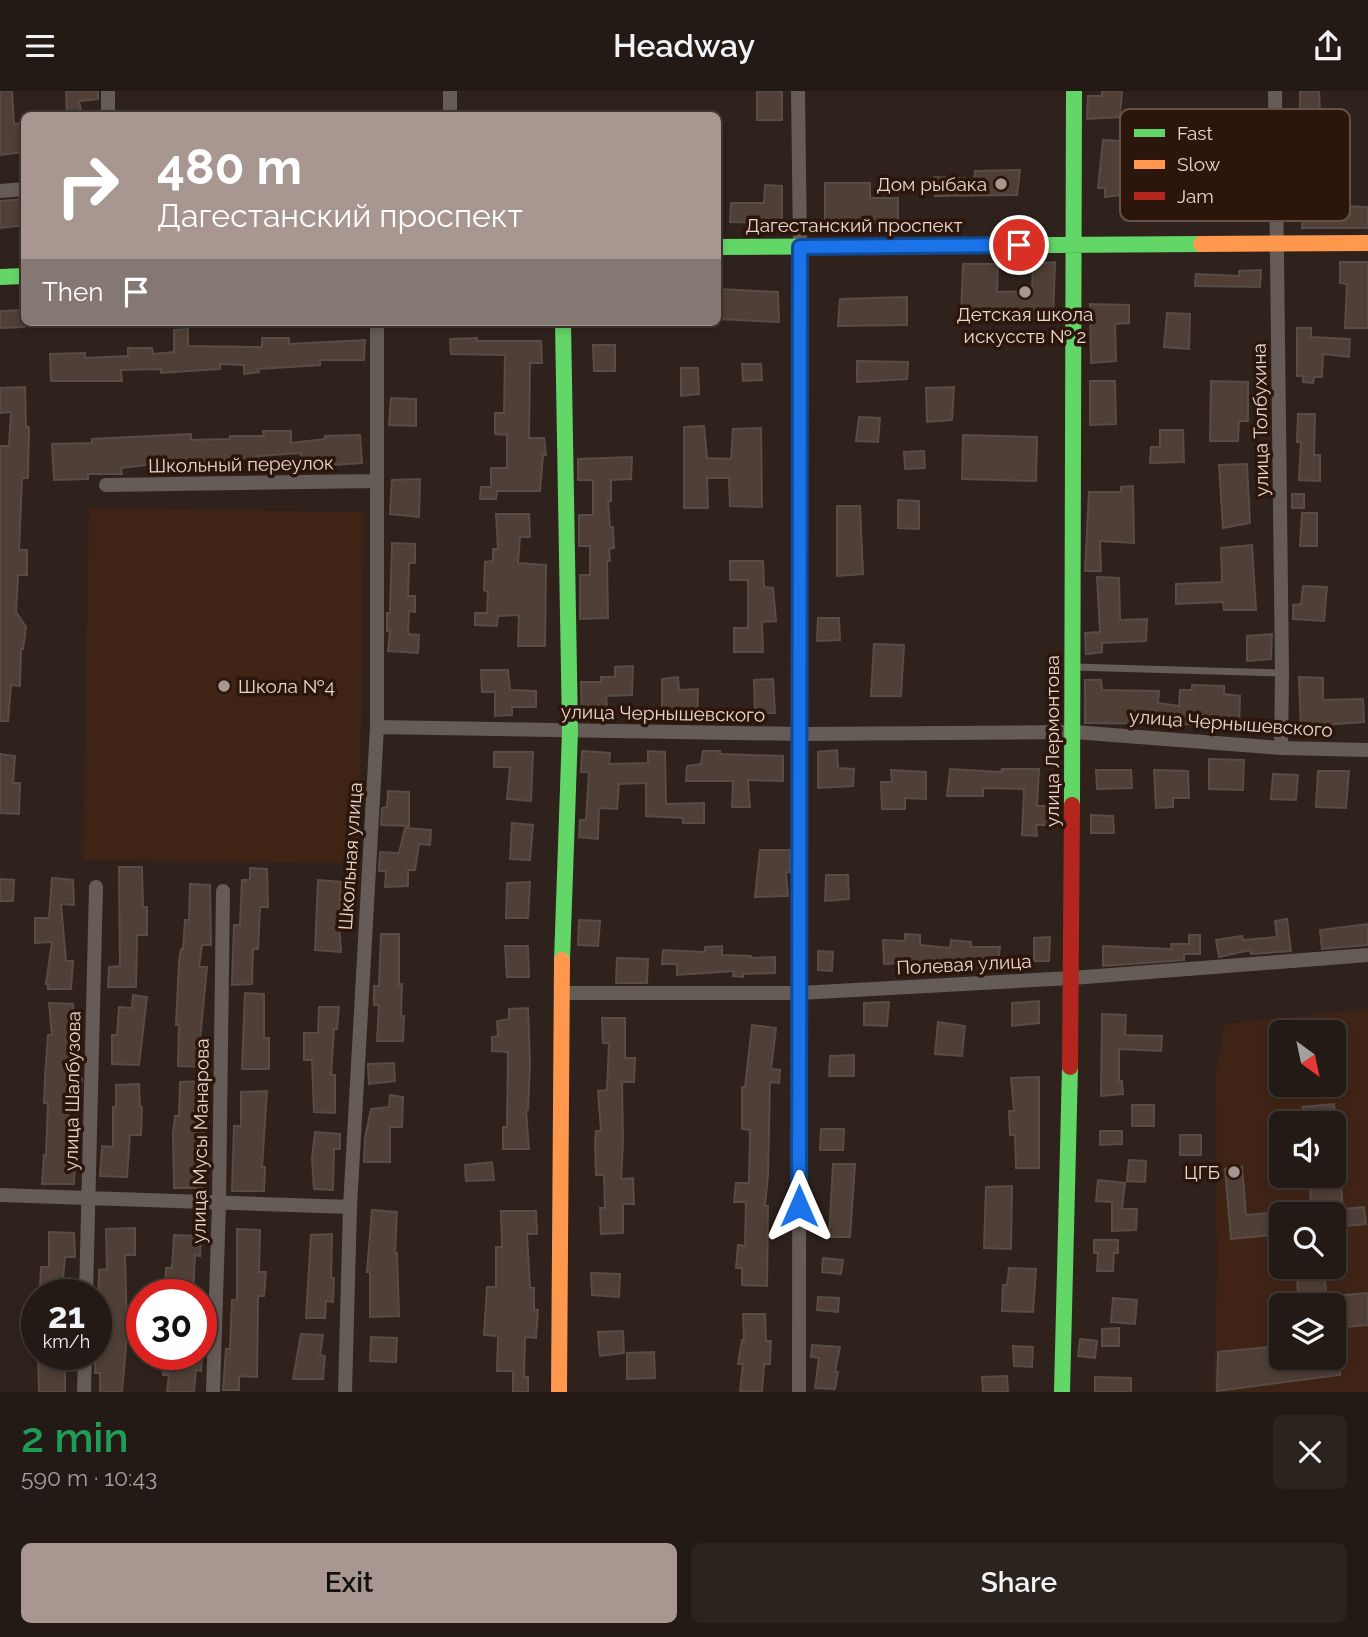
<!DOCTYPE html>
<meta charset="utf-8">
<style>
body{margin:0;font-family:Raleway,sans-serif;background:#2b231e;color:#f1f3f6;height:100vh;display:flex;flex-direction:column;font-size:26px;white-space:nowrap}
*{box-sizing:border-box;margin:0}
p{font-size:23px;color:#a3a1a0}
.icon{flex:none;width:38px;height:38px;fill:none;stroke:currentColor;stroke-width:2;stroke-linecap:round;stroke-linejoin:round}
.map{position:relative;height:1301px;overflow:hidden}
.panel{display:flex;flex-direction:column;background:#231a15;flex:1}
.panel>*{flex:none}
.banner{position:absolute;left:21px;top:21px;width:700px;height:214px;border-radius:10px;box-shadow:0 4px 10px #0003,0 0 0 2px #403834;background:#a79790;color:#fff;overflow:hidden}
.needle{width:46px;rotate:147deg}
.tools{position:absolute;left:1269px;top:929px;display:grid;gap:14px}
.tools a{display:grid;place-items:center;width:77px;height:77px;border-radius:10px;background:#231a15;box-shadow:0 4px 10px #0003,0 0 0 2px #403834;font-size:35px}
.speed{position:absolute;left:21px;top:1188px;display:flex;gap:14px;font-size:35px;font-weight:700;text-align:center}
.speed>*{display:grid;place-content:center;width:91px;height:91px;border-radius:50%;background:#231a15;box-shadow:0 4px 10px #0003,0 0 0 2px #403834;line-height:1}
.speed small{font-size:18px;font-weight:400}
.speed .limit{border:10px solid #d22;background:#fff;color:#111}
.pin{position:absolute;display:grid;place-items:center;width:60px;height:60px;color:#fff;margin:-30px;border:4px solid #fff;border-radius:50%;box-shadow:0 2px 7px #0007}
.me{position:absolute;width:77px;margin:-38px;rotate:0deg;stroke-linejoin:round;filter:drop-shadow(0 0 5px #0008)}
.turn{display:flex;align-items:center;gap:24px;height:147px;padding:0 21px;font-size:32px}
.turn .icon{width:91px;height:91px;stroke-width:2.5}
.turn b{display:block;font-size:49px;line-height:60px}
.then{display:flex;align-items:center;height:66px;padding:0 21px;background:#0003;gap:14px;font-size:26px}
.round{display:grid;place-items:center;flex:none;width:74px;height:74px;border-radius:10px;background:#2b231e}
.summary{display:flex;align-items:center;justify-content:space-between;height:119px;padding:0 21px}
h1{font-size:42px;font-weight:600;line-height:52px;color:#1e9e55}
.primary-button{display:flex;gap:14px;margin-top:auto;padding:14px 21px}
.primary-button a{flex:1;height:80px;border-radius:10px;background:#a79790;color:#111;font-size:28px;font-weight:600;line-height:80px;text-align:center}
.primary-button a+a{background:#2b231e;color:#f1f3f6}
header{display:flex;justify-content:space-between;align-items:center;height:91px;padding:0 21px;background:#231a15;font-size:32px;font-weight:600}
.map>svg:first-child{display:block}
.built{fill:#3f2416;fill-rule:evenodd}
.building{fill:#4f3f36;stroke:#574c46;stroke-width:2}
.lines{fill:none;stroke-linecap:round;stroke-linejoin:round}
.lane{stroke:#655b57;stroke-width:7}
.street{stroke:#655b57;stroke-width:14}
.fast{stroke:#63d668;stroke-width:16}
.slow{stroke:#ff974d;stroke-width:16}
.jam{stroke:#b3261e;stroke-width:16}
.route-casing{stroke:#114b97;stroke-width:18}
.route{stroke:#1a73e8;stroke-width:12}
.poi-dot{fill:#a79790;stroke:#2c160b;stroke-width:2.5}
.labels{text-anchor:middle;stroke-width:7;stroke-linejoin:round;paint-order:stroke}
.poi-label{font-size:19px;fill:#e7d6cf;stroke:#2c160b;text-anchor:end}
.street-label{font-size:19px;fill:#e7d6cf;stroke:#2c160b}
.key{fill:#2c160b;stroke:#645046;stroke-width:2}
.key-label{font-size:19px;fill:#e7d6cf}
</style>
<header><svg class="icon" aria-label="menu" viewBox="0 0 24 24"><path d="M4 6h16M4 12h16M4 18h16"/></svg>Headway<svg class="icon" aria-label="share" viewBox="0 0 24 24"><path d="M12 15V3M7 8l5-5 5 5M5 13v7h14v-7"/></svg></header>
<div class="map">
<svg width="1368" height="1301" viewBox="0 0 1368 1301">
<rect width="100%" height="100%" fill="#2f221c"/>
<path class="built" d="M89,418l275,3 -5,351 -276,-3z
M1368,918v383h-154l3,-122 -1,-198 9,-48zM1281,942h53v52h-53zM1281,1032h53v53h-53zM1281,1124h53v52h-53zM1281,1214h53v53h-53z"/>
<path class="building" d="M0,0h12l2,33 8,-1 2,29 -24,3z
M66,0h32v8l-19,2 3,14h-15z
M757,0h25v29h-25z
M1102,0h20l-2,26 -33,2 1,-23h14z
M1300,0h19l1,23 -7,1 5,62 -18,1z
M1103,49l17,1v54l-15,2v-9h-7z
M1020,79l-3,25 -82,1 -1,-19 40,2 1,-8z
M825,92h45v15h28v25h-73z
M765,94l17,1v37l-52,-1 1,-19h33z
M24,108v26l-24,3v-27z
M1303,113l65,3v21h-66z
M1055,171l-2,58 -92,-4 2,-52h35l-1,28 35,-1 1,-27z
M1340,171h28v66h-23l2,-44 -7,-1z
M1261,179l-1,17 -65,-1 1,-12 43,2v-5z
M718,198l60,3 1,30 -61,-3z
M907,206v28l-69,1 2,-27z
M1090,213l39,1v18l-14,1 1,37 -25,2z
M24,219v17l-24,1v-17z
M1167,222l23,1 -1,35 -25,-2z
M1297,237h14v9l39,2 -1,18 -26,-3 -1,23h-8l-1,6 -10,-1v-6h-6z
M188,238v17l74,1v-9h27v6l76,-4 -1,20h-44v5l-62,4 1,3 -15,2v-9l-24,-1v5l-32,2 -27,2v-4l-40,1 1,11h-71l-1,-27 35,-1v5l43,-2v-8h24l1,6 21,-2v-22z
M477,247v3h64l1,22h-12l-1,75h15l2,17h-3l-3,36h-43l-1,8h-16l1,-12h10v-19h16v-33l-12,-1v-21h9l1,-58 -54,-1 -1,-15z
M593,254h22v26h-21z
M857,270l51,1 -1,17 -50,3z
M742,273h19l1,16 -19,1z
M681,277h17l1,26 -18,2z
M1090,290h25l1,43 -26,1z
M1211,290l37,1v39h-9l-1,20h-28z
M25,296l1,40h3l-1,51h-6l-3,72h8v25h-9l-2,37 10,15 -3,22h-2l-1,37 -9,-1 -3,36h-8v-275h9l2,-34 -11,1v-25z
M954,296l-2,33 -25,2 -1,-34z
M391,307l25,1v27l-27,-1z
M1298,323h17l-1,41h6v26l-21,-1 2,-38h-4z
M859,326l21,1 -2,24 -22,-1z
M704,335l3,32 24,1 2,-30 28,-1 1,79 -32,-1 -1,-28h-22l1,30h-24v-81z
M1160,339h23l1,32 -34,1 1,-16h9z
M263,340h28v12l34,-4v-3l35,-1 2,28 -61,4v-14l-43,3v2l-34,1v5l-17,1v-4l-54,1 1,2 -33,4 1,6h-34v5l-34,1 -2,-36 40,-1v-4l99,-5v6l39,-1v-3h34z
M963,344l74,2 -1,44 -74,-2z
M924,360l1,17 -20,1 -1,-17z
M632,366l-1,22 -20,1v21h-3l2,26h3l1,21 -5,1 1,12h-3l1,57 -28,1v-44h10v-29h-11v-31h14v-35h-15v-21z
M1247,373l3,59 -27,5 -4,-63z
M420,388l-1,38 -29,-3 2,-34z
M1133,395l1,57 -34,-2 1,30h-16l4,-79h32v-5z
M1292,403h12v14h-12z
M898,409l21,1v28l-21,-1z
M837,415h23l3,68 -26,2z
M1302,422h15v33h-17z
M496,423h33l1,23h-10l-2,26 28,2 -1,81h-27l1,-31 -21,1 -1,10 -22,-1v-12h12l1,-21 -4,-2 1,-28 8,-1v-12h5z
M392,452l23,1v19h-6l-1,33h7v16l-6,-1 -1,23 11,1 -1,18 -30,-2 2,-20h-3v-18h3z
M1252,454l4,65h-32l-1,-8 -47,2v-20l46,-2 -1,-34z
M730,470h33l1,26 9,1 3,33 -14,1 1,30h-29v-24h14v-48h-18z
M1097,486l22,1 1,42 27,-1 -1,22 -44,2v9l-16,2 -1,-21 15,-1z
M1303,495l24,1 -3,34 -31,-2v-14l8,-1z
M818,527h21l1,22 -23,1z
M1272,543l-1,25 -24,2v-25z
M874,553l30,1 -3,51h-30z
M633,575l-1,29 -26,1 2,23 -26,2 -1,-39h20v-5h14v-10z
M481,579h27l2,20 26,1v16h-24v8l-17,1v-24h-13z
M678,586l1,13 19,-1 -1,33h-20v-8l-15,1v-36z
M1299,586l24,1v22l40,-1 1,23 -42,3v4h-21z
M773,588l2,34h-20l-1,-33z
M1085,589h16l1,10 57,1 -1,12 21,3 1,-16h12v-5l32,1v8l16,2 -1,29 -154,-2z
M837,659l1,18 16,1 -1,17 -35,2v-36z
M582,660l28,2 -1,11 39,-1v-12l17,1 1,52 38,-1v20h-21v-5l-37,-2v-33l-27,1 -2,25 -18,-1 -1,31 -19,-2 1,-17h6l3,-48h-8z
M703,660h17v3l63,2v25l-35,-1 2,27h-18l1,-26h-47l1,-15 14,-2z
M494,661h39l-2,49 -24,-2 3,-32h-16z
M0,663l15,2 -2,27h7l-1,31 -19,-1z
M1209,668l35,1 -1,30 -34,-1z
M950,678l51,3 1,-3h37l-2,37h17l-1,19h-17l1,11 -15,-1 2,-46 -41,-1v8h-36z
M891,679l35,2v27l-21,-1v11h-23l-1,-27h11z
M1096,679h35l1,18 -35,1z
M1154,679l34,1 1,27h-16v9l-17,1z
M1318,680h31l-3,37 -30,-1z
M1273,683l25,1 -2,25 -25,-1z
M388,700l21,1v34l-28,-1 1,-17 5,-1z
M1091,724l22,1 1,17h-23z
M512,732l21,2 -3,35 -20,-1z
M405,737l26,2 -1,15 -11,-1 -4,26h-7v16l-23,1 1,-16h-7l1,-19 19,1z
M760,759h30v22h-4l2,24 -33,1z
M119,776h23l1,40h4v28h-10l-1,52h-28l1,-20 11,-1z
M250,777l17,1 1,38h-8l-2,42h-5l-1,35 -20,1 2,-60h6l2,-45h8z
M826,784h22l1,24 -24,2z
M52,787l21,2 1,25 -13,-1 5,57h7l-2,28h-23v-5h-2l6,-42 -17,1v-25h14z
M0,788l14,1 -1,21h-13z
M318,789l23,2 -2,41 2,29 -26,-2z
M530,791l-2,36h-22l1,-35z
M190,793l20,1 1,60h-9l-3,22h8l-7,73 8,1 -1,26 -29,-1 1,-41h-3l3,-63 2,-13h2l2,-29h4z
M1287,828l4,32 -40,3 -1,-4 -31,7 -3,-17 26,-4 1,4 34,-3 -2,-16z
M579,829l21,1 -2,25 -20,-1z
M1368,833v21l-46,4 -2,-19z
M381,843h18v51l3,-1 -1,32h3l-1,25h-26l2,-36h-5v-19h5z
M905,843l15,1v10l30,3 1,-8 20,2v5h29l-2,16 -28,-1v3l-32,-2 -1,3 -18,-1v3l-15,-2v-3l-20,1 -1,-24 22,1z
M1189,844h11v19h-16v6l-81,6v-20l69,3 -1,-5h18z
M1050,846l-1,24h-15v-23z
M505,855h23l1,31h-22z
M722,855v9l29,1v2l24,-1v16l-32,1v3l-10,-1 1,-5 -57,4v-11h-15l1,-14 42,2v-5z
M818,860l15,1 -1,19 -14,-1z
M617,867l31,1 -1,24h-31z
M245,902l19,1v44h5v31h-27z
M133,904l14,2 -8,68 -27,-1v-29h5l2,-28 13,1z
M1039,910v22l-27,3v-23z
M889,911l-2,24 -23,-1v-22z
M49,912l24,1 1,20h-4l-1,20 6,1 -1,12h-6l2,21h12l-1,25h-12l-3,54h9l-1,27h-32l2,-29 2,1 2,-53h-4l1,-26 3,-42h4z
M319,916h20l-2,22h-3l-3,46h4v38l-21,-1 -2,-52h-8v-27h14z
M528,917l2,55 -2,47h-2l3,39h-26v-22h4l1,-75 -16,-1v-14l6,-1 -1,-15 12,-2v-10z
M1102,923l24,1 -1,20 37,1 -1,15 -42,-2v32h3l1,13 -22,2z
M602,927h23v40h10l-1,24h-12l1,61 -2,36 12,-1 1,26h-11v29l-22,1 -1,-26h5l-1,-33h-8l-1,-31 1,-13h5l-3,-40 9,-1 2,-47h-6z
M938,931l27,4 -3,30 -27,-2z
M752,934l24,3 -5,41 9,1 -1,13 -9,-1 -2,93 -3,31h3l-1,80 -25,-1v-17h-6l2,-23 7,1 1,-44h-12l2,-19h13l1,-53 -8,-1v-42h3z
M854,964v21h-25l1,-20z
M394,972l1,18 -26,3 -1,-20z
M1039,986v91h-23l-1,-33h-5l-1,-24h5l-3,-33z
M205,990l-2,107h-29l-1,-54 2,-18h4l1,-34z
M139,993l1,23h2l-1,28h-11l-3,42 -27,-1 2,-30 11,1v-40h3v-22z
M267,1000l-5,76h3l-1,24h-32l2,-65h7v-34z
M390,1004l13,2 -1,30h-12v35h-26l1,-24 6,-29 18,-2z
M1334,1013l2,19h-32l-1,-16z
M1132,1014h22v21h-22z
M821,1038h23l-1,21h-23z
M1100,1040h22v13l-22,1z
M315,1041l25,2v15h-6l-1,41 -19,-1 -2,-31z
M1180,1044h21v20h-21z
M1129,1069l17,1 -1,21 -18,-1z
M492,1071l2,18 -28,1 -1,-16z
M833,1073h22l-5,73h-21z
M1242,1076l4,48 35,-3v22l-50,5 -6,-70z
M1309,1085h31l3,33 21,-2 2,17 -32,3v-12h-22z
M1098,1089l27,3 -3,26h15l-1,21 -24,1v-29l-16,-1z
M1012,1095l-1,63 -27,-1 2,-61z
M372,1119l25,2 -2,41h2l2,63 -29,1v-45h-3z
M501,1120h35l1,23h-10l3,54h4v22h4l-2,28 -11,-1 -1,40h4v15h-15v-21h-16l1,-35 -14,-1 3,-48h9v-40h6z
M135,1137v27h-10l2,80 -5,57h-22v-19h-5v-18l2,-2 2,-83 8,-1 -1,-40z
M237,1138l23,1 -1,42h7l-2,24h-6l-1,81 -18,-1v14h-16l3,-41h4l2,-49h5z
M49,1141l25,1 1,24h-10l-3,32 -22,-1 1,-21h8z
M332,1143l-1,44h3l-1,24 -7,-1 -1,17h-19l5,-83z
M174,1144l27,1 -1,20 -5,-1 -2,40h-28l1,-27h6z
M1094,1149h24v13h-4l-1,18h-16l1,-18h-4z
M823,1167l20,2 -2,14 -19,-2z
M1296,1176h28l3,38h-28z
M1009,1177l27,1 -3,43 -31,-1 1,-26h4z
M591,1182l29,1 -1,23 -27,-2z
M1368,1202v32l-34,3v-32z
M818,1206l21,1 -1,14 -21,-2z
M1113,1207l24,2 -2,24 -24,-2z
M743,1223h22l1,27h5l-1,23h-6l-2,28 -22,-1 3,-27h-5l4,-24h2z
M1119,1237v18h-17v-17z
M623,1240l1,22 -24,3 -2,-24z
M301,1243l22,1 -3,20 5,1 -2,23h-30z
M371,1246l26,1 -1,24 -26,-1z
M1080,1248l17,2 -2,17 -17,-2z
M812,1254l28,2 -5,25h3l-3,17 -20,-1 4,-30 -8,-1z
M1013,1255l20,1 -1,20 -18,-1z
M1281,1255v12h58l1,17 -123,16 1,-39z
M654,1261l1,26 -28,1v-26z
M38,1264h27v37h-26z
M164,1264h38l-1,16 -5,-1 -2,22h-27l2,-17h-6z
M1007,1285l1,16h-25l-1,-15z
M1095,1286l36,1v14h-36z"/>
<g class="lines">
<path class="lane" d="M1074,576l208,6"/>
<path class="street" d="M108,0v24
M798,0l2,156 -1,1145
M1275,0l7,582 -1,75
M450,24v-24
M0,100l24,-2
M106,394l271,-4
M377,636l423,7 274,-2 207,16 87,2
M561,902h239l272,-15 296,-23
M0,1104l350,12
M86,1204l10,-408
M84,1301l1,-37
M213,1301l6,-189 4,-312
M345,1301l5,-185 27,-480v-405"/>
<path class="fast" d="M718,156l483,-3
M0,186l24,-1
M1072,714l2,-714
M562,869l8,-229 -7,-409
M1062,1301l8,-325"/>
<path class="slow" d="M1201,153l167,-1
M559,1301l3,-432"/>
<path class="jam" d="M1070,976l2,-262"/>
</g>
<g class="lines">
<defs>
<path id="route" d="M799,1115l1,-959 219,-2"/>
</defs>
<use href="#route" class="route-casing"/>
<use href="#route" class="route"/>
</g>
<g class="poi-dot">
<circle cx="1001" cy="93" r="7"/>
<circle cx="1025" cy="201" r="7"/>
<circle cx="224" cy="595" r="7"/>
<circle cx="1234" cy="1081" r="7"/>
</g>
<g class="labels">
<g class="poi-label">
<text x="987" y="100">Дом рыбака</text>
<text x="1025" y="230" text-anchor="middle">Детская школа<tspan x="1025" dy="22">искусств № 2</tspan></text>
<text x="238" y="602" text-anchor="start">Школа №4</text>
<text x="1220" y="1088">ЦГБ</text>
</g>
<g class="street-label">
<text x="854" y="141">Дагестанский проспект</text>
<text transform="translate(1260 329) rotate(-91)" y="7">улица Толбухина</text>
<text transform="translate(241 373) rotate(-1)" y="7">Школьный переулок</text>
<text transform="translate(663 622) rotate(1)" y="7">улица Чернышевского</text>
<text transform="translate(1231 632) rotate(4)" y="7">улица Чернышевского</text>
<text transform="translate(1052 650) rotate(-90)" y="7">улица Лермонтова</text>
<text transform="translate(350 765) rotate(-86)" y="7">Школьная улица</text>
<text transform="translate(964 873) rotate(-3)" y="7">Полевая улица</text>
<text transform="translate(72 1000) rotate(-89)" y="7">улица Шалбузова</text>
<text transform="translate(200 1050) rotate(-89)" y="7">улица Мусы Манарова</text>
</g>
</g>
<rect x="1120" y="18" width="230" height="112" rx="10" class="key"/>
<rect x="1134" y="38" width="31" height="8" fill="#63d668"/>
<rect x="1134" y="69" width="31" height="9" fill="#ff974d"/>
<rect x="1134" y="101" width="31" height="8" fill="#b3261e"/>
<g class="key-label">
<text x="1177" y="49">Fast</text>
<text x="1177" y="80">Slow</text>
<text x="1177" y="112">Jam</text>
</g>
</svg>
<div class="tools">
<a><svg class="needle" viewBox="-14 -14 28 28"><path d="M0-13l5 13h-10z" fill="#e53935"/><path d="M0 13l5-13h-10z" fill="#a3a1a0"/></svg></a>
<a><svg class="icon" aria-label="sound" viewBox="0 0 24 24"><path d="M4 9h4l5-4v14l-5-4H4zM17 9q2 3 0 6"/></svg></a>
<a><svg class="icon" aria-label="search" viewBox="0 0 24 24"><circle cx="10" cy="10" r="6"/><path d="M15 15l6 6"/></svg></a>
<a><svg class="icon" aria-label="layers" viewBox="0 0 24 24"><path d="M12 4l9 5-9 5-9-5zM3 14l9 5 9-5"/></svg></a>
</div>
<div class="speed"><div>21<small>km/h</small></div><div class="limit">30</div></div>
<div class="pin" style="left:1019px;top:154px;background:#d93025"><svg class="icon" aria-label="arrive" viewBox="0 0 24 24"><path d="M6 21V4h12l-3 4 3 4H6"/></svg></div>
<svg class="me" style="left:799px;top:1115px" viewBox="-20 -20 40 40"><path d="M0-17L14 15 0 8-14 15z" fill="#1a73e8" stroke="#fff" stroke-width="4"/></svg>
<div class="banner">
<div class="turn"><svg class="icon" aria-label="right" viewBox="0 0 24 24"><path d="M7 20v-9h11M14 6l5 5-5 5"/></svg><div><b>480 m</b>Дагестанский проспект</div></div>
<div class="then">Then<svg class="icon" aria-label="arrive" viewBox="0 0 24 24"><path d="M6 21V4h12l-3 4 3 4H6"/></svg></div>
</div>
</div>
<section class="panel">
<div class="summary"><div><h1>2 min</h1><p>590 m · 10:43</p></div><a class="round"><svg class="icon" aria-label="close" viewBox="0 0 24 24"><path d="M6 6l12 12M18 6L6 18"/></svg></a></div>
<div class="primary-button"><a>Exit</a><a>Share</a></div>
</section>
